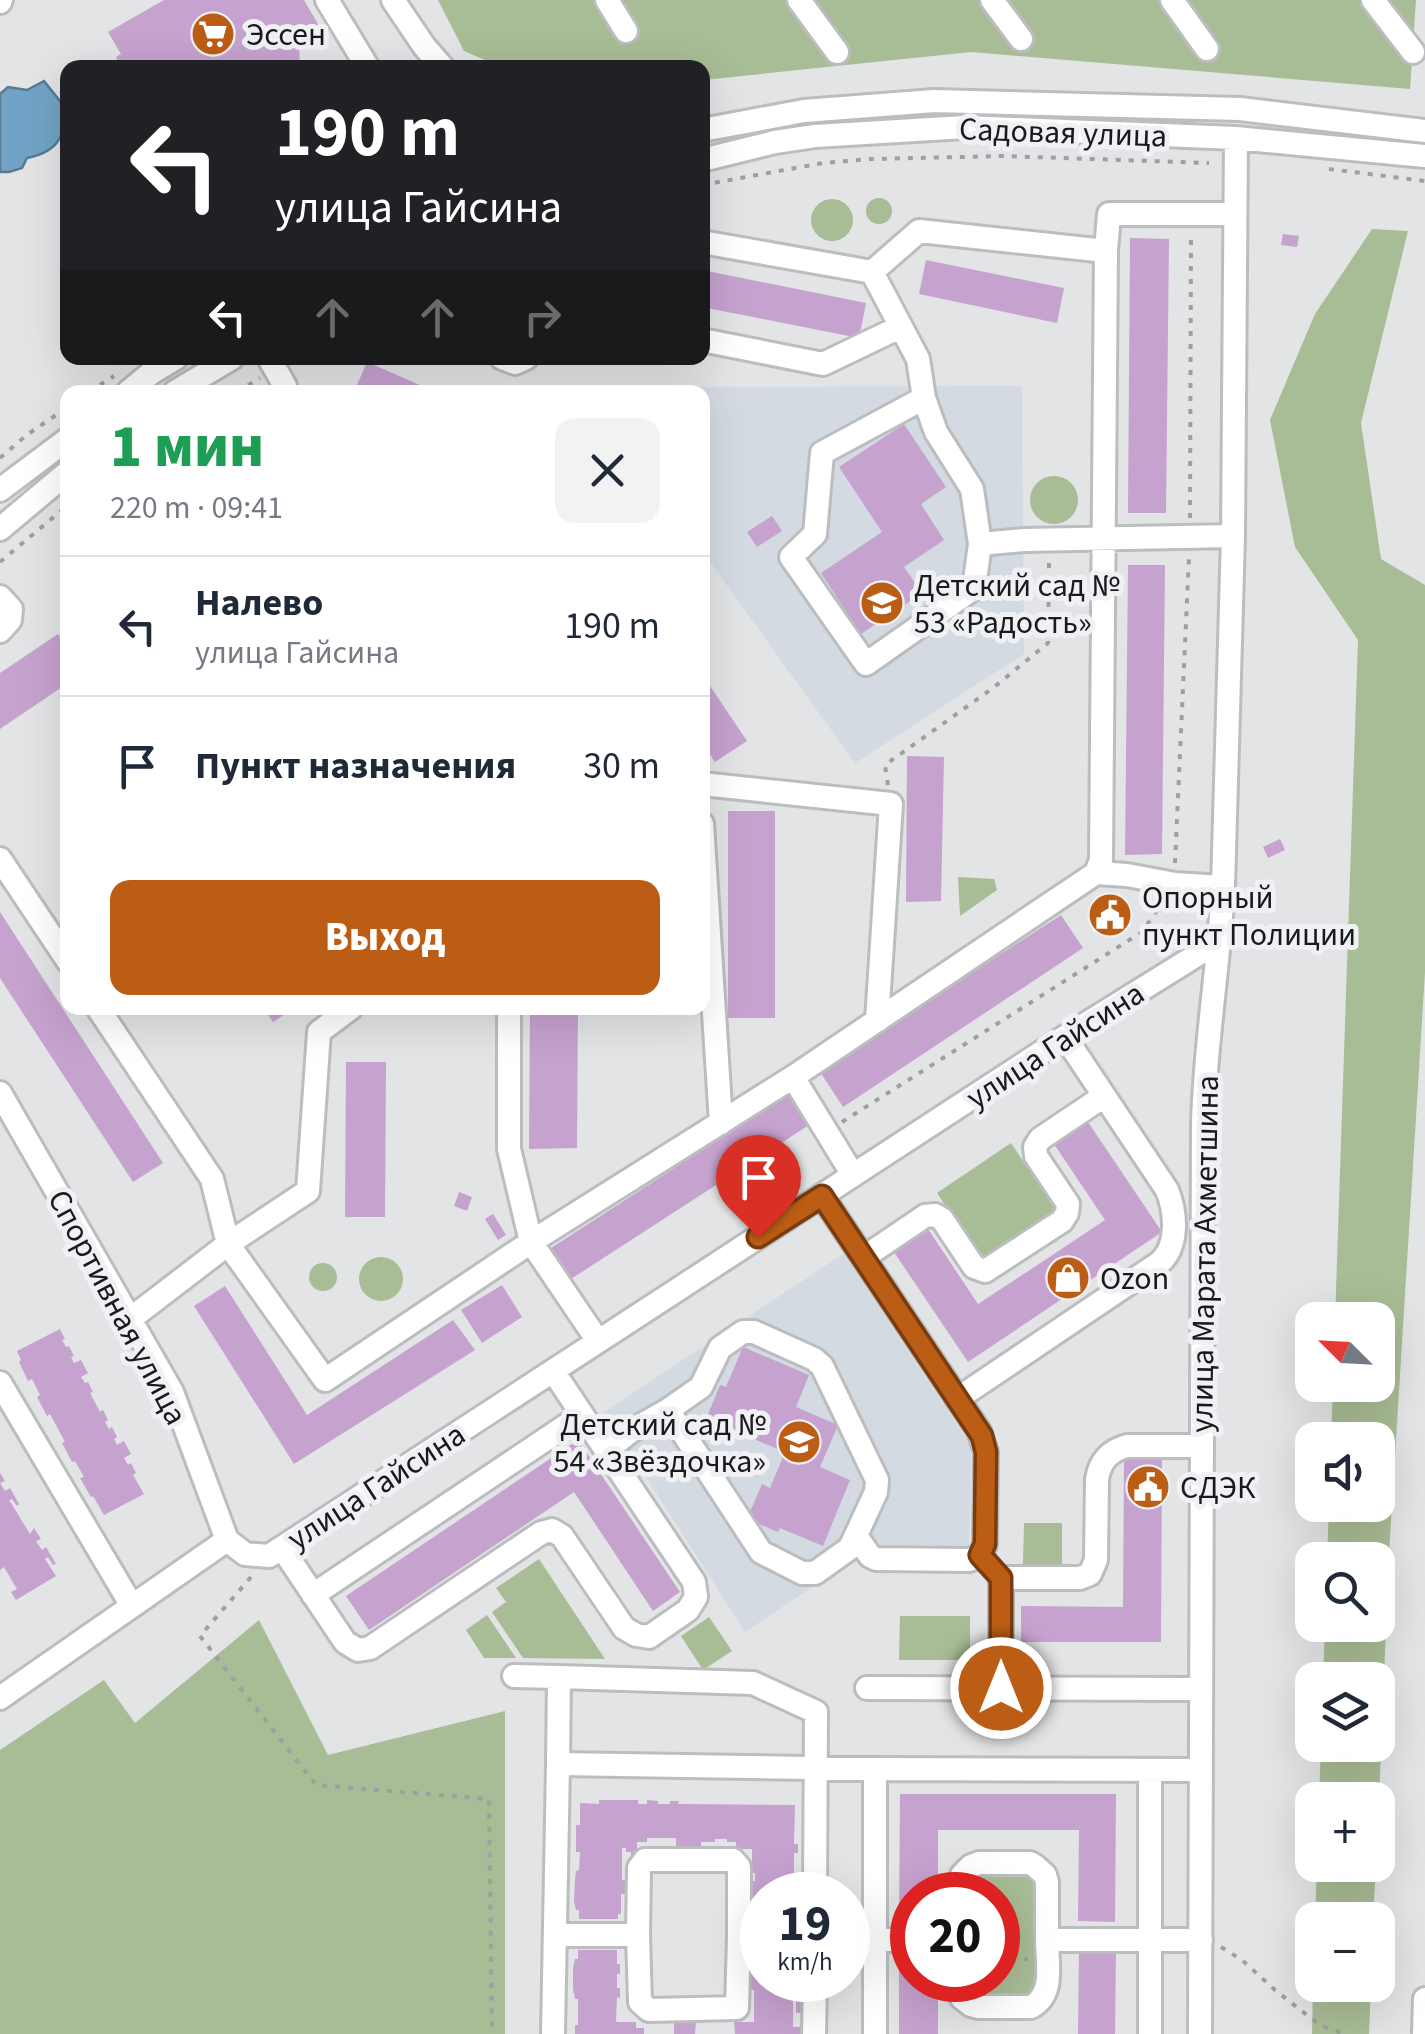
<!DOCTYPE html>
<html lang="ru">
<meta charset="utf-8">
<style>
body{margin:0;font-family:"Source Sans 3",sans-serif;background:#f2f2f3;color:#1f2937;height:100vh;display:flex;flex-direction:column;font-size:38px;white-space:nowrap}
*{box-sizing:border-box;margin:0}
p{font-size:32px;color:#747a83}
.icon{flex:none;width:55px;height:55px;fill:none;stroke:currentColor;stroke-width:2;stroke-linecap:round;stroke-linejoin:round}
.map{position:relative;flex:1;overflow:hidden}
.sheet{position:absolute;left:60px;top:385px;width:650px;height:630px;display:flex;flex-direction:column;background:#fff;border-radius:20px;box-shadow:0 10px 40px #0002}
.sheet>*{flex:none}
.guide{position:absolute;left:60px;top:60px;width:650px;height:305px;border-radius:20px;box-shadow:0 10px 40px #0002;background:#202124;color:#fff;overflow:hidden}
.needle{width:65px;rotate:294deg}
.controls{position:absolute;left:1295px;top:1302px;display:grid;gap:20px}
.controls a{display:grid;place-items:center;width:100px;height:100px;border-radius:20px;background:#fff;box-shadow:0 10px 40px #0002;font-size:50px}
.speed{position:absolute;left:740px;top:1872px;display:flex;gap:20px;font-size:50px;font-weight:700;text-align:center}
.speed>*{display:grid;place-content:center;width:130px;height:130px;border-radius:50%;background:#fff;box-shadow:0 10px 40px #0002;line-height:1}
.speed small{font-size:25px;font-weight:400}
.speed .limit{border:15px solid #d22;background:#fff;color:#111}
.pin{position:absolute;display:grid;place-items:center;width:85px;height:85px;color:#fff;margin:-102px -42px;border-radius:50% 50% 50% 0;rotate:-45deg;box-shadow:0 0 10px #0007}
.pin .icon{rotate:45deg}
.me{position:absolute;width:110px;margin:-55px;rotate:0deg;stroke-linejoin:round;filter:drop-shadow(0 0 8px #0008)}
.turn{display:flex;align-items:center;gap:35px;height:210px;padding:0 50px;font-size:45px}
.turn .icon{width:130px;height:130px;stroke-width:2.5}
.turn b{display:block;font-size:70px;line-height:85px}
.lanes{display:flex;align-items:center;height:95px;padding:0 50px;background:#0003;justify-content:center;gap:50px;direction:ltr}
.lanes .off{opacity:.35}
.round{display:grid;place-items:center;flex:none;width:105px;height:105px;border-radius:20px;background:#f2f2f3}
.head{display:flex;align-items:center;justify-content:space-between;height:170px;padding:0 50px}
h1{font-size:60px;font-weight:800;line-height:75px;color:#1e9e55}
.primary-button{display:flex;gap:20px;margin-top:auto;padding:20px 50px}
.primary-button a{flex:1;height:115px;border-radius:20px;background:#bc5d15;color:#fff;font-size:40px;font-weight:800;line-height:115px;text-align:center}
ul{padding:0;list-style:none}
li{display:flex;align-items:center;gap:30px;height:140px;padding:0 50px;border-top:2px solid #e0e1e3}
li div{flex:1}
li b{display:block;font-size:38px}
li em{font-style:normal}
.map>svg:first-child{display:block}
.built{fill:#d3dae2}
.green{fill:#a8bc95}
.water{fill:#72a3c6;stroke:#587a93;stroke-width:2.5}
.building{fill:#c6a2cf}
.lines{fill:none;stroke-linecap:round;stroke-linejoin:round}
.minor-casing{stroke:#bbbdbf;stroke-width:28}
.path{stroke:#9e9fa1;stroke-width:4;stroke-dasharray:5 8;stroke-linecap:butt}
.minor{stroke:#fff;stroke-width:22}
.route-casing{stroke:#7a3c0e;stroke-width:25}
.route{stroke:#bc5d15;stroke-width:18}
.labels{text-anchor:middle;stroke-width:10;stroke-linejoin:round;paint-order:stroke}
.poi-label{font-size:32px;fill:#1a1a1b;stroke:#eff1f4;text-anchor:start}
.street-label{font-size:32px;fill:#1a1a1b;stroke:#eff1f4}
</style>
<div class="map">
<svg width="1425" height="2034" viewBox="0 0 1425 2034">
<rect width="100%" height="100%" fill="#e2e4e6"/>
<path class="built" d="M1022,386l2,268 -169,109 -152,-211 -1,-160h-34l7,-5z
M843,1254l128,192 -2,100 -94,-1 -130,87 -118,-185 1,-20 -19,-5 -6,-9z"/>
<path class="green" d="M438,0h978l-6,89 -439,-37 -268,28 -1,-12 -201,-1 -37,-16z
M866 211a13 13 0 1 1 26 0a13 13 0 1 1-26 0Z
M811 220a21 21 0 1 1 42 0a21 21 0 1 1-42 0Z
M1372,229l36,2 -47,192 20,136 44,26v387l-36,581 -11,271v-24h-59l2,-55h57v-65h-55l2,-55h53v-65h-51l2,-55h49v-65h-47l2,-55h45v-65h-43l23,-680 -63,-93 -25,-127 45,-106z
M1030 500a24 24 0 1 1 48 0a24 24 0 1 1-48 0Z
M958,877l36,2 3,11 -37,26z
M1011,1143l46,69 -74,50 -46,-69z
M359 1279a22 22 0 1 1 44 0a22 22 0 1 1-44 0Z
M309 1277a14 14 0 1 1 28 0a14 14 0 1 1-28 0Z
M1024,1523h38v42h-39z
M539,1559l66,100 -82,-1 -31,-46 14,-10 -10,-14z
M487,1615l29,43h-32l-18,-28z
M900,1616h70v44h-71z
M709,1617l23,34 -29,19 -22,-34z
M259,1620l69,135 177,-44v323h-505v-284l104,-70 31,43z
M1317,1865h59l-3,55h-58z
M979,1872h49l9,10 2,101 -11,15 -42,3 -14,-6 -3,-15h29v-85h-29l2,-14z
M1313,1985h58l-2,49h-57z"/>
<path class="water" d="M44,81l23,29c-3,28 -10,42 -40,48l-5,10 -13,4h-9v-78l8,-7 19,3z"/>
<path class="building" d="M164,0h140l14,24v7l-3,6 -7,3 -9,1 1,27h-178l-6,-11 5,-3 -13,-22z
M1283,234l16,2 -2,11 -16,-2z
M1130,238l39,1 -3,274h-38z
M926,260l138,28 -7,35 -138,-29z
M702,270l164,33 -7,35 -157,-31z
M367,362l69,30h-82z
M904,424l42,63 -25,17 23,36 -40,27 18,26 -61,41 -40,-61 61,-41 -43,-65z
M772,516l10,15 -25,16 -10,-15z
M1128,565h37l-3,289 -37,1z
M58,634l10,14v35l-68,46v-56z
M702,674l45,67 -32,21 -13,-19z
M907,756l37,1 -3,144 -35,1z
M728,811h47v207h-47z
M1280,839l5,11 -17,8 -5,-11z
M1112,893l20,29 -25,14 -18,-28z
M0,912l163,251 -30,19 -133,-204z
M1061,915l22,33 -240,159 -23,-35z
M263,1008h31l-21,14z
M530,1008h48l-1,140 -48,1z
M346,1062h40l-1,155h-40z
M789,1094l20,31 -238,154 -20,-31z
M1088,1122l74,110 -194,130 -74,-110 34,-23 50,75 61,-40 66,-44 -51,-76z
M459,1192l13,5 -5,14 -13,-5z
M493,1214l13,21 -8,5 -13,-21z
M502,1285l20,32 -40,26 -21,-33z
M225,1286l82,129 146,-95 22,30 -181,114 -100,-158z
M60,1329l5,10 -3,1 4,7 3,-1 5,10 -3,1 3,6 7,-3 7,13 -7,4 4,6 3,-1 5,10 -3,1 10,19 3,-2 5,10 -3,2 4,7 3,-2 5,10 -3,2 3,6 7,-4 7,13 -7,4 4,7 3,-2 5,10 -3,2 11,19 -40,21 -11,-19 -2,1 -11,-19 4,-1 -9,-16 -3,1 -10,-19 3,-1 -15,-28 -3,2 -10,-19 3,-2 -8,-16 -4,2 -9,-19 2,-2 -4,-9z
M743,1347l66,28 -13,32 42,18 -18,42 30,13 -27,66 -43,-18 -2,4 -31,-13 15,-35 8,4 15,-36 -79,-33 14,-34 6,2z
M578,1440l102,152 -27,19 -79,-119 -205,138 -23,-34z
M1124,1458h38l-1,184h-140v-36l102,1z
M0,1473l5,8 -5,2 5,8 5,-3 9,16 -2,2 -5,-7 -3,2 2,2 19,31 4,-6 7,11 -5,2 6,9 4,-3 10,17 -3,1 -5,-8 -3,2 11,17 -40,24 -5,-8 6,-3 -13,-22 -4,3z
M900,1794h216l-1,128 -37,-1 1,-91h-141v65h-26v26h-13z
M599,1800h39v4h9v-4l11,1v3h12v-3h9l-1,3 117,1 -1,39h4v9h-4v31h3v11h-35v25h-7v-18h-5v-21h5v-8h-3v-24h-16v-7h-9v-3h-12v3h-14v4l-3,1h-22v-9h-29v4h-10v13h-6v-3h-5v-4h-4v32h3v14h-4v20h-3v5h-39v-9h-3l-2,-9 1,-21 1,-9 3,-1 1,-18h-4v-27h4v-22l19,1z
M899,1948h13v32h26v54h-39z
M1079,1949h37l-1,85h-37z
M578,1950h39v14h3v10h-3v14h3v10l-3,-1 -1,25h20v6h8v6h-69v-9h3v-26h-3l-2,-10v-21l2,-9h3z
M754,1951h8v29h31v6h7l2,27h-6v-15h-3v29h7v7h-65l-1,-12h20v-32h-5v-21h5z
M674,2023h22l-1,11h-21z"/>
<g class="lines">
<defs>
<path id="minor" d="M327,0l41,68
M393,0l31,46 19,22
M607,0l19,31
M799,0l38,52
M992,0l29,39
M1172,0l35,49
M1373,0l40,52
M0,2l1,-2
M702,130l102,-19 130,-10 306,8 185,22
M702,160l73,-18 40,-6 150,-9 271,11 189,18
M702,242l170,30
M872,272l46,87 6,39 12,34 36,57 8,55 -6,44 -108,76 -75,-107 24,-23 7,-81 102,-55
M872,272l47,-41 187,20
M702,340l121,24 77,-37
M269,358l16,28
M502,358l13,5 11,-5
M128,392l23,-19 25,-15
M175,392l57,-34
M0,490l68,-51
M0,529l68,-57
M980,544l44,-4 209,-4
M0,597l11,12 -1,11 -10,11
M702,784l189,20 -14,217
M702,824l19,299
M0,859l68,102
M1096,873l31,2 48,9 48,3
M98,1008l114,171 16,65 97,136 206,-138 262,-165 303,-204 5,-13 5,-609 3,-37h125
M509,1008v141l22,93 67,99
M793,1077l60,98
M0,1093l172,299 55,148 18,14 24,2 796,-519 156,-97
M822,1196l157,235 7,21 -1,92c-2,9 -6,13 -16,16l-93,-1 -6,-3 -13,-19
M863,1258l62,-42 10,-1 7,4 32,48 11,4 77,-50 5,-8 1,-9 -32,-48 -1,-9 5,-8 64,-43
M129,1320l99,-76 80,-53 11,-159 32,-24
M0,1383l132,223
M957,1399l202,-136c20,-16 17,-51 8,-73l-102,-153
M606,1451l25,-20 37,-21 93,142 41,21h13l35,-25 26,-56 1,-12 -55,-114 -8,-7 -60,-27h-11l-23,16 -19,39 -33,23
M282,1548l63,94 13,8 12,-2 171,-115 11,-3 10,6 62,92 12,7 13,2 39,-27 8,-13 -2,-15 -141,-211
M313,1595l269,-180
M514,1676l45,1
M867,1688l334,1
M1001,1688v-110h79l10,-4 6,-14 1,-81c3,-18 12,-28 30,-33h75
M0,1698l227,-158
M558,1764l1,-87 194,6 63,29 -1,183
M960,1895l2,-20 9,-9 8,-3h51l5,3 10,9 2,7v58h154
M555,1935h83l1,-67 6,-8h88l6,7v70h23
M638,1935l2,67 9,8 88,-2 2,-71
M875,1940h37
M960,1980l2,18 9,7 7,2h53c24,-13 16,-42 16,-67
M553,2034l5,-270 317,5 326,1
M814,2034l1,-54
M875,2034v-265
M1150,2034v-264
M1200,2034l3,-911c2,-79 16,-157 20,-236l10,-351 3,-398
M1424,2034l1,-35"/>
</defs>
<use href="#minor" class="minor-casing"/>
<path class="path" d="M1329,169l96,12
M702,185l121,-22 48,-4 133,-3 205,7
M89,392l25,-16
M237,392l23,-14
M0,458l28,-24 40,-27
M1190,518l1,-285
M0,562l68,-57
M888,785l-3,-20 108,-77 55,-45 1,-82
M1175,863l14,-306
M842,1122l300,-190 20,-29
M251,1577l-51,59 116,149 173,14 3,235
M1221,1947l21,13 33,30 46,36 26,8
M998,1959h30"/>
<use href="#minor" class="minor"/>
</g>
<g class="lines">
<defs>
<path id="route" d="M758,1237l64,-41 160,240 4,16 -1,92 -5,11 21,23v110"/>
</defs>
<use href="#route" class="route-casing"/>
<use href="#route" class="route"/>
</g>
<defs>
<symbol id="supermarket-disc" viewBox="-11 -11 22 22"><circle r="9.5" fill="#bc5d15" stroke="#eff1f4"/><path d="M-6-5.5h2.5l.6 2H6L4.5 2H-2.5L-4.4-4H-6ZM-1.5 3.2a1.3 1.3 0 1 0 .1 0ZM3 3.2a1.3 1.3 0 1 0 .1 0Z" fill="#fff"/></symbol>
<symbol id="school-disc" viewBox="-11 -11 22 22"><circle r="9.5" fill="#bc5d15" stroke="#eff1f4"/><path d="M0-5L7-2L0 1L-7-2ZM-4 1L0 2.5L4 1V4Q0 6-4 4Z" fill="#fff"/></symbol>
<symbol id="civic-disc" viewBox="-11 -11 22 22"><circle r="9.5" fill="#bc5d15" stroke="#eff1f4"/><path d="M-.6-6.5H3V-4.5H.6V-3L4-1V1h2V6H-6V1h2V-1L-.6-3ZM-1.2 2.5V6h2.4V2.5Z" fill="#fff"/></symbol>
<symbol id="shop-disc" viewBox="-11 -11 22 22"><circle r="9.5" fill="#bc5d15" stroke="#eff1f4"/><path d="M-5-2.5h2.3a2.7 3.5 0 0 1 5.4 0H5L5.5 6h-11ZM-1.5-2.5h3a1.5 2.3 0 0 0-3 0Z" fill="#fff"/></symbol>
</defs>
<g fill-rule="evenodd">
<use href="#supermarket-disc" x="188" y="9" width="50" height="50"/>
<use href="#school-disc" x="857" y="578" width="50" height="50"/>
<use href="#civic-disc" x="1085" y="890" width="50" height="50"/>
<use href="#shop-disc" x="1043" y="1253" width="50" height="50"/>
<use href="#school-disc" x="774" y="1417" width="50" height="50"/>
<use href="#civic-disc" x="1123" y="1462" width="50" height="50"/>
</g>
<g class="labels">
<g class="poi-label">
<text x="246" y="45">Эссен</text>
<text x="914" y="596">Детский сад №<tspan x="914" dy="37">53 «Радость»</tspan></text>
<text x="1142" y="908">Опорный<tspan x="1142" dy="37">пункт Полиции</tspan></text>
<text x="1100" y="1289">Ozon</text>
<text x="766" y="1435" text-anchor="end">Детский сад №<tspan x="766" dy="37">54 «Звёздочка»</tspan></text>
<text x="1180" y="1498">СДЭК</text>
</g>
<g class="street-label">
<text transform="translate(1063 132) rotate(2)" y="11">Садовая улица</text>
<text transform="translate(1055 1045) rotate(-33)" y="11">улица Гайсина</text>
<text transform="translate(1204 1254) rotate(-89)" y="11">улица Марата Ахметшина</text>
<text transform="translate(118 1307) rotate(62)" y="11">Спортивная улица</text>
<text transform="translate(376 1486) rotate(-33)" y="11">улица Гайсина</text>
</g>
</g>
</svg>
<div class="controls">
<a><svg class="needle" viewBox="-14 -14 28 28"><path d="M0-13l5 13h-10z" fill="#e53935"/><path d="M0 13l5-13h-10z" fill="#747a83"/></svg></a>
<a><svg class="icon" aria-label="sound" viewBox="0 0 24 24"><path d="M4 9h4l5-4v14l-5-4H4zM17 9q2 3 0 6"/></svg></a>
<a><svg class="icon" aria-label="search" viewBox="0 0 24 24"><circle cx="10" cy="10" r="6"/><path d="M15 15l6 6"/></svg></a>
<a><svg class="icon" aria-label="layers" viewBox="0 0 24 24"><path d="M12 4l9 5-9 5-9-5zM3 14l9 5 9-5"/></svg></a>
<a>+</a>
<a>−</a>
</div>
<div class="speed"><div>19<small>km/h</small></div><div class="limit">20</div></div>
<div class="pin" style="left:758px;top:1237px;background:#d93025"><svg class="icon" aria-label="arrive" viewBox="0 0 24 24"><path d="M6 21V4h12l-3 4 3 4H6"/></svg></div>
<svg class="me" style="left:1001px;top:1688px" viewBox="-20 -20 40 40"><circle r="17" fill="#bc5d15" stroke="#fff" stroke-width="3"/><path d="M0-11L8 9 0 5-8 9z" fill="#fff"/></svg>
<div class="guide">
<div class="turn"><svg class="icon" aria-label="left" viewBox="0 0 24 24"><path d="M17 20v-9H6M10 6l-5 5 5 5"/></svg><div><b>190 m</b>улица Гайсина</div></div>
<div class="lanes"><svg class="icon" aria-label="left" viewBox="0 0 24 24"><path d="M17 20v-9H6M10 6l-5 5 5 5"/></svg><svg class="icon off" aria-label="ahead" viewBox="0 0 24 24"><path d="M12 20V5M6 11l6-6 6 6"/></svg><svg class="icon off" aria-label="ahead" viewBox="0 0 24 24"><path d="M12 20V5M6 11l6-6 6 6"/></svg><svg class="icon off" aria-label="right" viewBox="0 0 24 24"><path d="M7 20v-9h11M14 6l5 5-5 5"/></svg></div>
</div>
<section class="sheet">
<div class="head"><div><h1>1 мин</h1><p>220 m · 09:41</p></div><a class="round"><svg class="icon" aria-label="close" viewBox="0 0 24 24"><path d="M6 6l12 12M18 6L6 18"/></svg></a></div>
<ul>
<li><svg class="icon" aria-label="left" viewBox="0 0 24 24"><path d="M17 20v-9H6M10 6l-5 5 5 5"/></svg><div><b>Налево</b><p>улица Гайсина</p></div><em>190 m</em></li>
<li><svg class="icon" aria-label="arrive" viewBox="0 0 24 24"><path d="M6 21V4h12l-3 4 3 4H6"/></svg><div><b>Пункт назначения</b></div><em>30 m</em></li>
</ul>
<div class="primary-button"><a>Выход</a></div>
</section>
</div>
